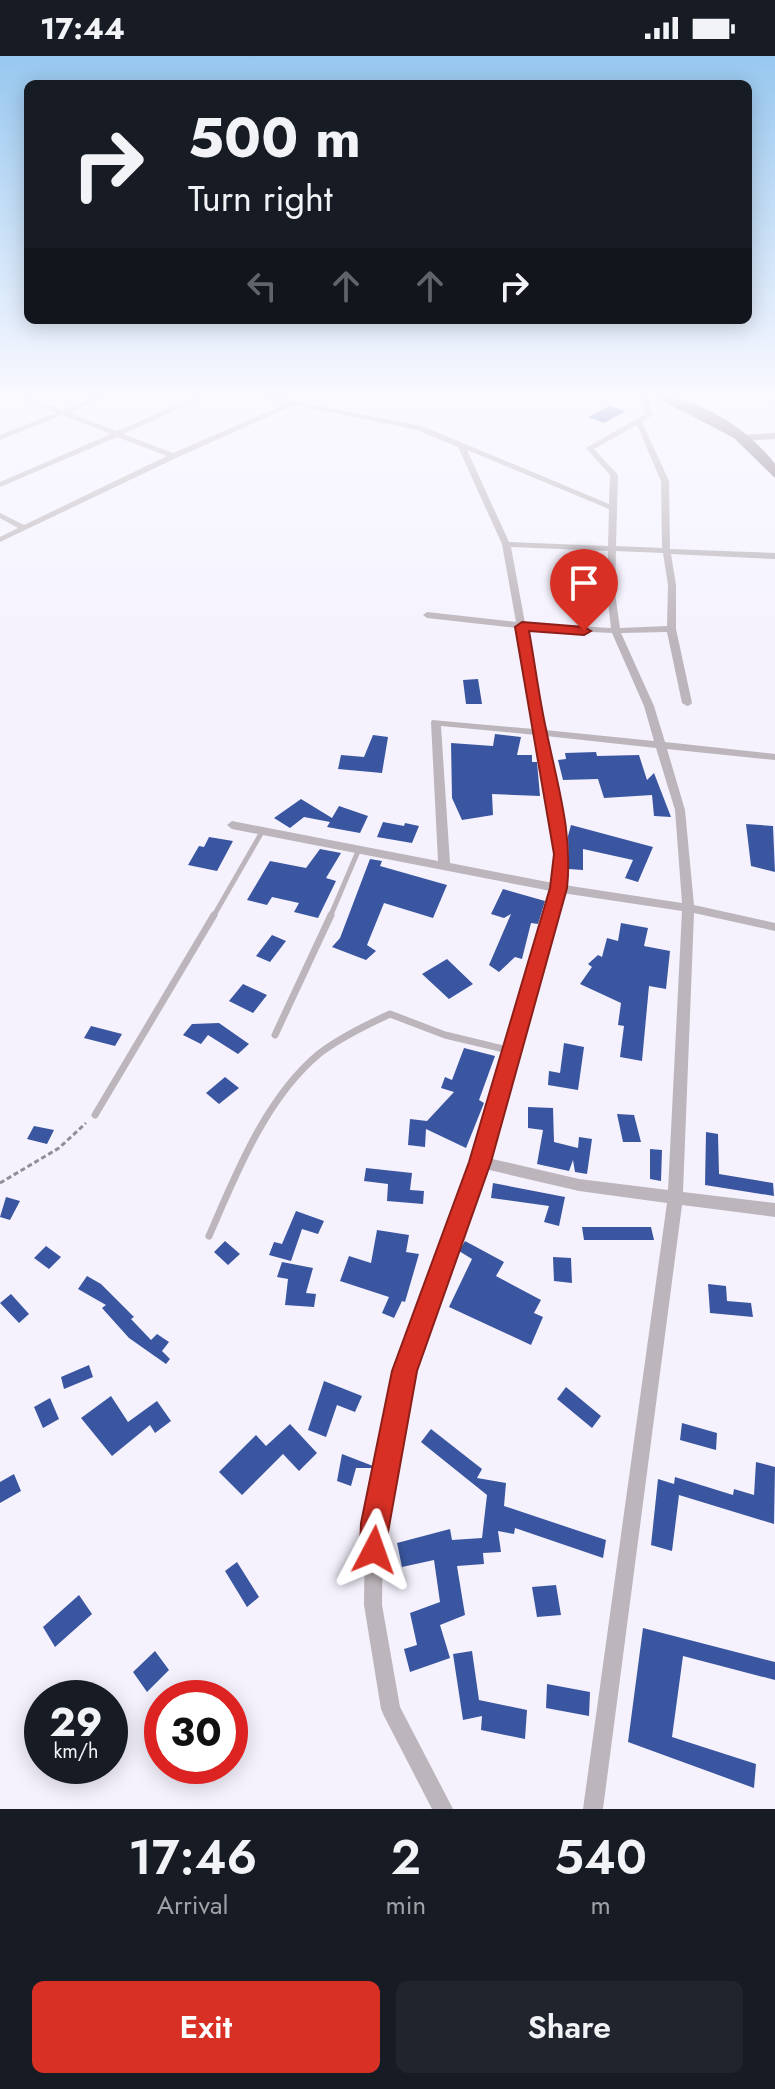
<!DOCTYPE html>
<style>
body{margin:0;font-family:Jost,sans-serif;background:#20242c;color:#f1f3f6;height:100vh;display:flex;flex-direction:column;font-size:30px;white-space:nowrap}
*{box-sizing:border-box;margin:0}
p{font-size:26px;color:#9ea1a6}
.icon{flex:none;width:44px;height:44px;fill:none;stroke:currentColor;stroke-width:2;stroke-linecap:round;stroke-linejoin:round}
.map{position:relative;height:1753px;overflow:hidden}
.panel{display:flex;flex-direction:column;background:#171b24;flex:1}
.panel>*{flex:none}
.guide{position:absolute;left:24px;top:24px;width:728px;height:244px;border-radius:12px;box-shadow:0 4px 20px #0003;background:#171b24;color:#f1f3f6;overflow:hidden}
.speed{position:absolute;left:24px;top:1624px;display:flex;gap:16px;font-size:40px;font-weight:700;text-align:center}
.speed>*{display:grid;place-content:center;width:104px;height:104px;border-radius:50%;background:#171b24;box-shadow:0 4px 20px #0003;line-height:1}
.speed small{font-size:20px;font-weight:400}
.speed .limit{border:12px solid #d22;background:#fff;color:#111}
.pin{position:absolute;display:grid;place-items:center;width:68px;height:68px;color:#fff;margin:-82px -34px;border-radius:50% 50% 50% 0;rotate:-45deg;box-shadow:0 0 8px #0007}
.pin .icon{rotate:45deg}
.me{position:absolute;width:88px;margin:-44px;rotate:4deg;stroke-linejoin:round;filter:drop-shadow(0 0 6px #0008)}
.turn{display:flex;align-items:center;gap:28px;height:168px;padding:0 32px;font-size:36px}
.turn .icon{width:104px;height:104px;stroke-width:2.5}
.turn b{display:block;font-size:56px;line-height:68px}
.lanes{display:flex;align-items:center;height:76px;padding:0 32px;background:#0003;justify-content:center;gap:40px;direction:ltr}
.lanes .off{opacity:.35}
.eta{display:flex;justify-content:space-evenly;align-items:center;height:136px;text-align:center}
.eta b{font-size:48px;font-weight:600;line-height:56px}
.action{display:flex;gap:16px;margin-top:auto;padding:16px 32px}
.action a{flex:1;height:92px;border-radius:12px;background:#d93025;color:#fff;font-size:32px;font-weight:600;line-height:92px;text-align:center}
.action a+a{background:#20242c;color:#f1f3f6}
.status{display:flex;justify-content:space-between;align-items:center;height:56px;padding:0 40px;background:#171b24;direction:ltr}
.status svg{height:22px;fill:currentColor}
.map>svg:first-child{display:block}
.building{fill:#3a56a0}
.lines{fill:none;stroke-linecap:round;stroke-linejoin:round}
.path{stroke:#908e98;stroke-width:3;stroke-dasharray:5 3;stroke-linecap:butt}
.lane-far1{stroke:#bcb5bb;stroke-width:5}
.lane{stroke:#bcb5bb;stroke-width:7}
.street{fill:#bcb5bb;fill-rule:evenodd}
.secondary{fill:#a096a0;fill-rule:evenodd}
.highway{fill:#7a6c7a;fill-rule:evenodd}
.route{fill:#d93025;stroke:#8d1f18;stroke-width:2}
</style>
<div class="status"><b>17:44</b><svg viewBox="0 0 49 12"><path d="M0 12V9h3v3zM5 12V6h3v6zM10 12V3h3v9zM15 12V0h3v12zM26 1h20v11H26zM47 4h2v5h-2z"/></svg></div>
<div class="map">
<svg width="775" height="1753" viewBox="0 0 775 1753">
<rect width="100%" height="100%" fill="#f5f2fe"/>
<path class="building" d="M609,350l17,5 -22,12 -16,-6z
M478,623l4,25h-16l-3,-24z
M495,678l26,3 -4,18h15v7h5l3,34 -48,-2 1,21 -31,5 -10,-22 -1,-55 42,3z
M373,679l15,2 -6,36 -44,-4 3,-14 23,2z
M596,696l1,4 42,-1 8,25 7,-7 17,44 -17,-1 -2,-21 -48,3 -6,-19 -35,1 -5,-20 8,-1 -1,-6z
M301,743l31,19 7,-12 29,10 -8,17 -33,-6 3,-5 -26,-5 -14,11 -16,-10z
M383,766l21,4 1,-3 14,3 -7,17 -35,-6z
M746,768l27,2 2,46 -24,-6z
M571,769l82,22 -15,35 -13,-4 8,-18 -50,-11v21l-14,-1 -1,-33z
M209,781l24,4 -16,30 -29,-6 11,-19 5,1z
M320,793l21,4 -15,25 10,3 -18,37 -24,-6 5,-9 -27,-6 -5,8 -20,-5 23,-39 36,7z
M370,803l12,2 -2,5 67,19 -14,33 -49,-15 -17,42 9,6 -10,9 -34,-13 8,-9z
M503,833l42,12 -7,23 -7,-1 -9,36 -7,-2 -16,15 -10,-7 22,-51 -7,4 -13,-4z
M621,867l27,5 -4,18 26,5 -4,38 -17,-3 -7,75 -22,-4 4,-31 -6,-1 3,-22 -41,-19 12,-17 -4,-3 10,-9 4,2 5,-19 11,3z
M272,879l14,6 -16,21 -14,-6z
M447,903l26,25 -24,15 -27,-25z
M243,928l24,11 -14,18 -24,-12z
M219,967l30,21 -11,10 -30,-19 -7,9 -18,-9 9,-11z
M91,970l31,8 -7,12 -31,-8z
M564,987l20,4 -6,43 -30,-5 1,-14 11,2z
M464,992l31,8 -16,44 5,3 -18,45 -40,-19 -1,18 -17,-2 2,-26 17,2 27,-29 -13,-4 4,-11 7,3z
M225,1021l14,11 -20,16 -13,-11z
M528,1051l25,1 1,34 24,6 1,-11 13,2 -5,35 -12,-2 -2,-12 -4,11 -32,-7 6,-34 -15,-2z
M617,1058l17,1 7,27h-18z
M34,1070l20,4 -7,14 -20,-5z
M706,1076l12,2 1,40 54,9 1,13 -69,-11z
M650,1093l12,1 -1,31 -11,-2z
M366,1112l46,5 -2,17 14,1 -1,13 -36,-3 1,-17 -24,-3z
M493,1127l72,14 -6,29 -15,-4 5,-16 -58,-8z
M6,1141l14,4 -10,19 -10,-3z
M296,1155l28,10 -6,13 -16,-5 -11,32 -22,-6 5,-13 8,2z
M582,1171h69l3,13h-70z
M377,1174l32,5 -3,17 13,2 -14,48 -3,-1 -8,17 -12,-5 7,-16 -49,-16 9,-25 22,7z
M225,1185l15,13 -12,11 -14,-13z
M465,1185l39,21 -8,14 45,24 -7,13 9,4 -12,28 -82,-38 23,-48 -13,-8z
M46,1190l15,11 -12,12 -15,-11z
M553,1201l18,1 1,25 -18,-2z
M282,1206l31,6 -7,25 10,1 -2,13 -29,-2 3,-26 -11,-2z
M87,1220l14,8 33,33 -3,2 20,21 6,-6 12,8 -7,9 8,8 -4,5 -37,-26 -27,-30 4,-3 -28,-16z
M708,1228l18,2 1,15 24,2 2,14 -43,-4z
M11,1238l18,20 -10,9 -19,-20z
M89,1309l4,12 -29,12 -3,-12z
M324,1325l38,15 -7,16 -18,-7 -11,32 -18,-7z
M566,1331l35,29 -9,12 -35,-29z
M111,1340l17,26 29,-21 14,20 -16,12 -5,-8 -38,31 -31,-38z
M50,1342l9,21 -16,9 -9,-21z
M682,1367l35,10 -1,17 -36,-10z
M290,1368l27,29 -18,18 -16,-17 -41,41 -23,-23 37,-37 10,11z
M431,1373l51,40 -5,9 29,5 -2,23 102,34 -3,18 -88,-30 -1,6 -16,-3 3,21 -18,1 1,11 -27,2 8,49 -25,10 10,33 -40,14 -6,-23 13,-4 -7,-32 30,-11 -6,-42 -32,7 -5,-24 53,-14 2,11 30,-2 5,-43 -66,-53z
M342,1398l31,12v2h-17l-5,18 -14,-5z
M756,1406l19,5 -1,57 -95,-29 -7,56 -21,-6 7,-66 16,5 1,-7 58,18 1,-6 20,6z
M14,1418l7,17 -21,12v-21z
M237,1506l22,35 -12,10 -22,-36z
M556,1529l5,30 -24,2 -5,-30z
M79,1539l13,19 -37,33 -12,-20z
M643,1572l132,34v18l-92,-24 -11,81 84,27 -2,24 -126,-46z
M155,1595l14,19 -22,22 -14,-20z
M472,1595l7,49 48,10 -2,29 -44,-9 1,-14 -19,4 -10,-66z
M547,1628l43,8 -1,24 -43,-8z"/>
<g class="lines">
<path class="path" d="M0,1127l59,-35 27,-25"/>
<path class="lane-far1" d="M213,861l50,-87
M330,861l29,-68"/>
<path class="lane" d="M275,979l56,-120
M95,1059l119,-200
M209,1180c27,-62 57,-139 111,-183 21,-16 46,-28 70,-39l55,21 67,16"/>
<path class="street" d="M17,340h9l36,14 35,-14h9l-37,17 48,18 81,-35h9l-84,38 50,19 113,-49 -32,-8h14l154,30 187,78 1,-29 -24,-27 59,-34 -4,-18h6l6,19 -11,7 27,59 1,68 105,4v6l-104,-5 5,31v44l16,74 -2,2 -3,1 -5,-3 -15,-71 -46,1 33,73 11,36 110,12v6l-108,-11 18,61 9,95 81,18v8l-81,-18 -11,279 92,11v14l-93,-12 -79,604h-20l84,-606 -88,-12 -94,-22 -73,202 -29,152 -1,82 18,102 53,102h-21l-48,-93 -3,-7 -17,-104 1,-82 31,-152 77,-209 78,-271 -319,-62 -5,-4 5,-4 206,40 -7,-139 1,-2 102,9 -17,-101 -90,-10 -4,-3 4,-3 89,10 -14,-78 -44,-97 -41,-17 -123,-25 -118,53 -176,84v-5l18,-9 -18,-10v-5l24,12 143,-69 -50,-19 -117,50v-5l111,-48 -49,-19 -62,25v-5l56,-22zM637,369l24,56 1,67 -46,-2 2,-71 -24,-26zM467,394l142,59 -1,37 -99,-4zM511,491l97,4 -1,42 4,35 -86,-5zM616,495l47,2 5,32 -1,41 -47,2 -5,-35zM526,573l86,4 32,73 10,35 -109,-11zM441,670l95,9 20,119 -3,29 -103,-20zM546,680l110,12 19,62 7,93 -118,-18 4,-31zM562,837l120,18 -14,279 -89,-11 -91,-21z"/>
<path class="secondary" d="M775,377v6l-33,2 -5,-3 5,-3z"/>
<path class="highway" d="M653,340c44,0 96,33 122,68v14l-41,-40z"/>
</g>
<linearGradient id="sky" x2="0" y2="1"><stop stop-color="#97c7ef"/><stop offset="0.58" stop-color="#faf9ff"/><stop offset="1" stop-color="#faf9ff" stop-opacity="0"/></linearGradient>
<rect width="775" height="586" fill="url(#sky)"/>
<path class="route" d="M522,566l62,5 7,4 -7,4 -55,-4c6,33 10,66 17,98 11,55 27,103 21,159l-76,274 -74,209 -34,189 -9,4 -10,-4 -4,-10 1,-27 31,-152 77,-209 81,-274 4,-34 -39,-227z"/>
</svg>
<div class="speed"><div>29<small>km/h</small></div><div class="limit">30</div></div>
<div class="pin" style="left:584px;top:575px;background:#d93025"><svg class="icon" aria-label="arrive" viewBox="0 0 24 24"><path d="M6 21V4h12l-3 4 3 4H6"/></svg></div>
<svg class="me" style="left:374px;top:1494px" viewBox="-20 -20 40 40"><path d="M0-17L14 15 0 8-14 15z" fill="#d93025" stroke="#fff" stroke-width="4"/></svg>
<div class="guide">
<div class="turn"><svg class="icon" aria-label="right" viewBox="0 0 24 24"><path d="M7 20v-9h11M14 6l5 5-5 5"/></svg><div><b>500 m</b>Turn right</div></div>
<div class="lanes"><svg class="icon off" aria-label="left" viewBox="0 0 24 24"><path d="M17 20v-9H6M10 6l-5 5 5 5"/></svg><svg class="icon off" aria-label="ahead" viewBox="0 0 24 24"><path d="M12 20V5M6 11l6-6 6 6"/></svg><svg class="icon off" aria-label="ahead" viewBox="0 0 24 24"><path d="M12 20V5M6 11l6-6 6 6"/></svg><svg class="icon" aria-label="right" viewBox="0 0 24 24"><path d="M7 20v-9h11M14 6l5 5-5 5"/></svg></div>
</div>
</div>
<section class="panel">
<div class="eta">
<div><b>17:46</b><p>Arrival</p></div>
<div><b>2</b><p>min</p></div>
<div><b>540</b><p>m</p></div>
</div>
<div class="action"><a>Exit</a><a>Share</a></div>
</section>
